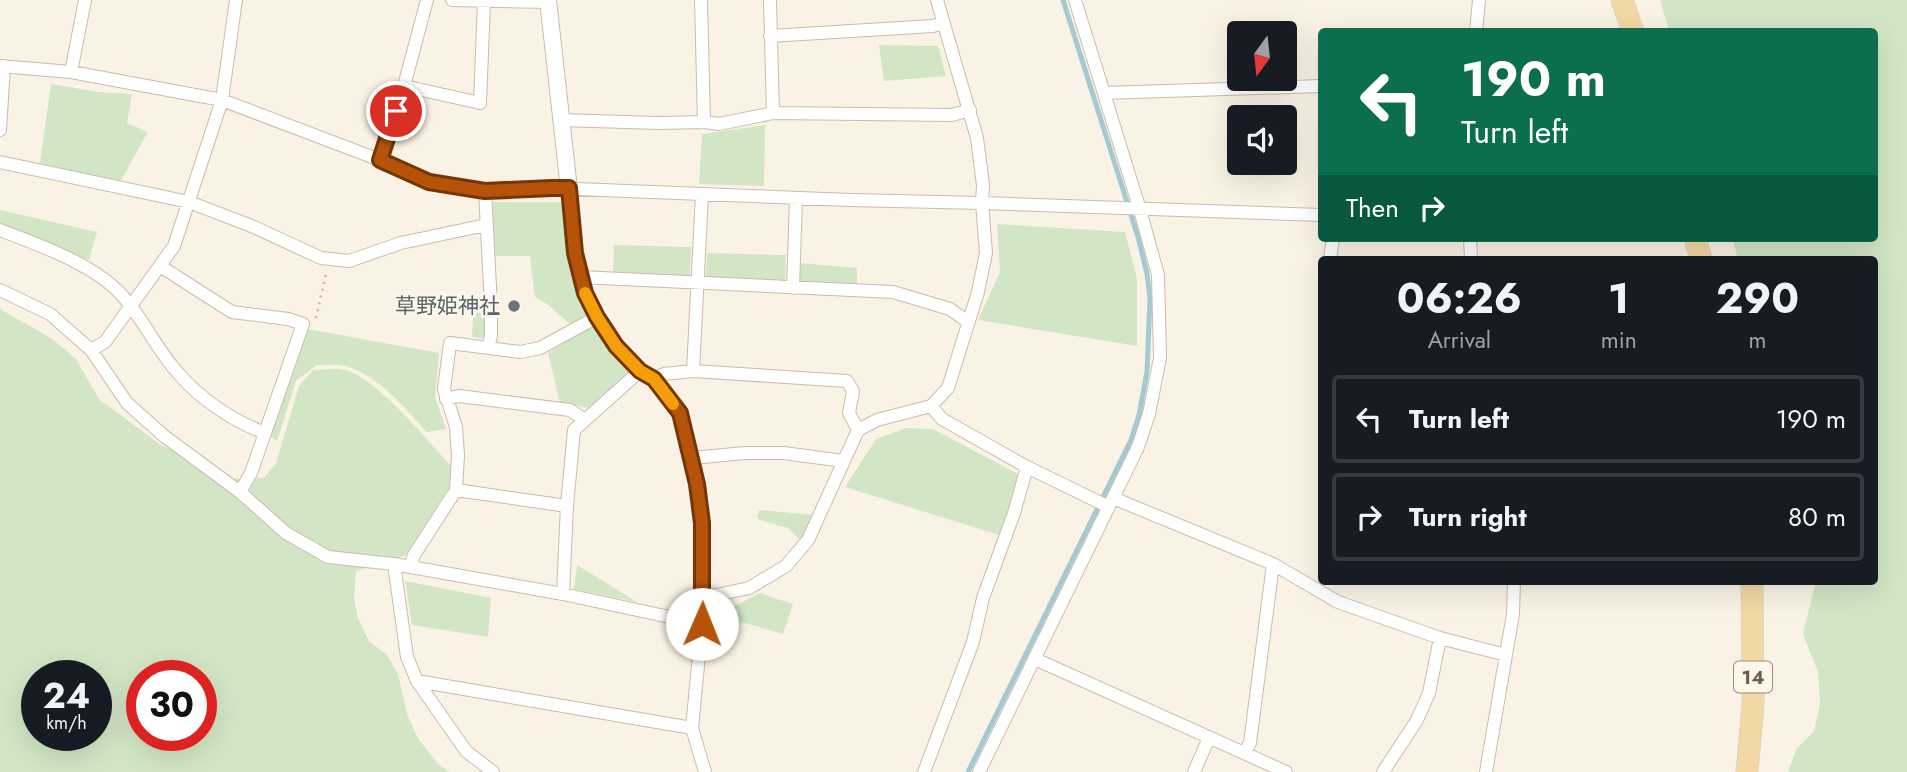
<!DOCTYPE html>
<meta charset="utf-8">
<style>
body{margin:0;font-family:Jost,"Noto Sans JP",sans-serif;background:#242831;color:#f1f3f6;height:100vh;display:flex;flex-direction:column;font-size:26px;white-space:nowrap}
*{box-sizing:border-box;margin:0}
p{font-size:23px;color:#9ea1a6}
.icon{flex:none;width:38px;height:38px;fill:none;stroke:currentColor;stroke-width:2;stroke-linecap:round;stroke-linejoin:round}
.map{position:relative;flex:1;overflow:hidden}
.sheet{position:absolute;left:1318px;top:256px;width:560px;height:329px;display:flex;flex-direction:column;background:#171b24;border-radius:7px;box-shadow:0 7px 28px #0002}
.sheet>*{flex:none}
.top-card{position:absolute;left:1318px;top:28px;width:560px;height:214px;border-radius:7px;box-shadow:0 7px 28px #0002;background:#0b6e4f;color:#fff;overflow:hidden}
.needle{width:46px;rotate:195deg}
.fabs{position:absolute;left:1227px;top:21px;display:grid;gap:14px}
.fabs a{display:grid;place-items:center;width:70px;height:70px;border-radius:7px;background:#171b24;box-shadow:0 7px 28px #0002;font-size:35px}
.speed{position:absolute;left:21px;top:660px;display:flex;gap:14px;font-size:35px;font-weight:700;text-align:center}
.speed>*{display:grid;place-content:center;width:91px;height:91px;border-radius:50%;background:#171b24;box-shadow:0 7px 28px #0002;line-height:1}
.speed small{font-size:18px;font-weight:400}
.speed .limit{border:10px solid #d22;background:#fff;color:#111}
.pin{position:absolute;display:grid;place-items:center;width:60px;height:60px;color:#fff;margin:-30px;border:4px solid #fff;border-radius:50%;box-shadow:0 2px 7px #0007}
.me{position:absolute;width:77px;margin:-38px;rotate:1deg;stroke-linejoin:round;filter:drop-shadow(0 0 5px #0008)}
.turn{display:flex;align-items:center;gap:24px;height:147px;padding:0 28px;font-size:32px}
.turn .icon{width:91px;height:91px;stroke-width:2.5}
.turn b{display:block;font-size:49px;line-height:60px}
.then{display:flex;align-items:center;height:66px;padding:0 28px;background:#0003;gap:14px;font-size:26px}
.eta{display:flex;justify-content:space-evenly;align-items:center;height:119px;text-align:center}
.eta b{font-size:42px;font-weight:700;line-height:49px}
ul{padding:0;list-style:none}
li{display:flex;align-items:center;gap:21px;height:88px;margin:0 14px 10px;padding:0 14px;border:4px solid #363941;border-radius:7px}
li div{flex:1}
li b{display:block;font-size:26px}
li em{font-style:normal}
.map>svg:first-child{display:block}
.green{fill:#d2e6c5;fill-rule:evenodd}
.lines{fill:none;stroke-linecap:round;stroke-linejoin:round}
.stream{stroke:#a3cad3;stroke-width:5}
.minor-casing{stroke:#cbbbad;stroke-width:14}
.tertiary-casing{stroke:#cbbbad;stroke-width:18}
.primary-casing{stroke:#dad4d1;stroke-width:23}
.path{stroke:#d2b6a3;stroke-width:2.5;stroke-dasharray:2 5;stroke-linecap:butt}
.minor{stroke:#fff;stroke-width:12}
.tertiary{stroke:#fff;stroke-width:16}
.primary{stroke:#f3d8a4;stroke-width:21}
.route-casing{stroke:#753606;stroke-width:18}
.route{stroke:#b45309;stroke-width:12}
.slow{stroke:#f59e0b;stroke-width:12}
.worship-dot{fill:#6b7280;stroke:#fdf7eb;stroke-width:2.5}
.labels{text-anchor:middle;stroke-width:6;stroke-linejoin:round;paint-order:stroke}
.shield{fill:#fdf7eb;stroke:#9b8a7c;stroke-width:2}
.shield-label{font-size:19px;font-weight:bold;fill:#715b4d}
.worship-label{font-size:21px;fill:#5b616d;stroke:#fdf7eb;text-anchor:end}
</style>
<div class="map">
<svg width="1907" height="772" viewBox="0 0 1907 772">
<rect width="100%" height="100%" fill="#faf3e5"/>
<path class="green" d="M1660,0h247v772h-119l9,-24 17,-17 6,-27 -2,-32 -15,-38 13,-53h58v-322h-136l-6,-21h142v-206l-205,-1z
M879,45l59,1 8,30 -62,5z
M51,84l47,8 34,2 -5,29 21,9 -28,50 -80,-19z
M765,125l-1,61 -65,-2 3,-50z
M493,202h69l6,58 20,54 -17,11 -25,-22 -11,-6 -5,-41h-37z
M0,210l97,22 -8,28 -89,-37z
M997,224l128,8 12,46v68l-159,-26 22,-48z
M614,245l77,2 -1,29 -77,-2z
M707,253l79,2 -1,26 -79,-3z
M799,263l58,5v18l-51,-1 -8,-5z
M485,300v39l-13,-2 2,-36z
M0,309l51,29 25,21 23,40 62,46 73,34 30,-1 12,-15 23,-77 14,-16c9,0 19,-2 28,-1 33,5 87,72 110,97l-1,20 -45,70 -49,15 -2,28 4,19 11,23 18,14 11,19 9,40 10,23 21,27 11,8h-449zM37,676h59v59h-59zM142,676h59v59h-59z
M591,325l40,45 -41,38 -30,-5 -12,-50z
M308,329l131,24 -4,44 11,32 -19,3c-23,-24 -48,-57 -82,-66 -9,-2 -19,-1 -28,-1l-21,16 -19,60 -12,-8z
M907,428l26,1 87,46 -21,60 -154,-48 31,-48z
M759,510l55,5 -14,25 -12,-12 -31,-9z
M577,565l60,37 -63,-13z
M405,581l86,17 -3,39 -76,-12z
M760,593l33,11 -10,30 -66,-19z"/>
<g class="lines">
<path class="stream" d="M968,772l163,-332 8,-25 8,-43 3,-74 -3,-24 -9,-37 -75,-237"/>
<defs>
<path id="minor" d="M427,0l-23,86 76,17 4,-101
M452,0l96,2
M701,0l3,122 15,2 54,-11
M770,0l3,113 179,2 18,-5
M1476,32l3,-32
M770,36l163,-10 11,-3
M0,66l71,6 151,28 158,60 49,22 56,9 67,-3 298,12 132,3 339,12
M71,72l14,-72
M1104,93l217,-7
M560,120l99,3 45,-1
M0,130l4,-64
M380,160l24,-74
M0,162l189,40 65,25 67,31 28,3 52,-18 85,-18
M569,189l6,64 10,40 12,24 19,30 24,24 14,7 26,35 12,45 10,65 1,75 -1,26 -10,104 13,44
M485,191l6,115v30l-3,11
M0,230c37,14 90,33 118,61 24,24 37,57 60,82 22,26 55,48 87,60
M1470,238l1,21
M1330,259l3,-21
M160,266l72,46 56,7 15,5 -52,149 -11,19
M580,277l313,15 57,17 18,13
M793,288l3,-90
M0,290l50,24 41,36 36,53 37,33 76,56 46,41 42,24 66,7 169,30 139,30
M91,350l14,-8 69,-96 48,-146 14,-100
M693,371l9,-177
M654,378l10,-4 29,-3 154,10 6,10 -4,22 9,17
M446,399l13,-3 111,14 15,10
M931,406l11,13 85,48 82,40
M692,458l53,-5h39l59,8
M456,490l2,-35 -2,-28 -12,-38 6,-46 70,9 20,-4 57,-31
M1113,498l160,66 65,38 102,36 66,17
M394,564l13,93 10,24 49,70 27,21
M410,567l4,-12 42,-65 111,16
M563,594l4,-88 7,-76 66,-59
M703,598l46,-10 37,-22 22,-26 50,-110 19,-10 54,-14 17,-18 30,-96 8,-39 -4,-50 1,-18 -6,-47 -40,-138
M1035,659l251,113
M417,681l275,47
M1244,753l6,-10 23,-179
M924,772l49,-130 10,-44 31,-85 13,-46
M979,772l159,-325 11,-33 11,-56 -2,-83 -18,-65 -65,-210
M1194,772l15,-34
M1383,772l34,-52 12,-27 11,-55
M1486,772l27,-158 1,-33"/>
<path id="tertiary" d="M548,0l21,189"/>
<path id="primary" d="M1622,0l11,32
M1695,238l6,21
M1747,772l6,-67 -1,-124"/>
</defs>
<use href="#minor" class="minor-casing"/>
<use href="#tertiary" class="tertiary-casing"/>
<use href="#primary" class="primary-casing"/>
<path class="path" d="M316,318l10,-44"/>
<use href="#minor" class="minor"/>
<use href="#tertiary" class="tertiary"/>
<use href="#primary" class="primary"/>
</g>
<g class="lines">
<defs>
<path id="route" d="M396,111l-16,49 49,22 56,9 67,-3h17l6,65 10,40 12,24 19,29 24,25 14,8 26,34 17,71 5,39v101"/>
</defs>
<use href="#route" class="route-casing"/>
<use href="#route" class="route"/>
<path class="slow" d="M585,293l12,24 19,29 24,25 14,8 19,25"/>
</g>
<circle class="worship-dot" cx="514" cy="306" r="7"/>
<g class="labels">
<rect class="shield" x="1734" y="661.5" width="38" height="31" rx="5"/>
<g class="shield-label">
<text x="1753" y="684">14</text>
</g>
<g class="worship-label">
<text x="500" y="313">草野姫神社</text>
</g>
</g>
</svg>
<div class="fabs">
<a><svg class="needle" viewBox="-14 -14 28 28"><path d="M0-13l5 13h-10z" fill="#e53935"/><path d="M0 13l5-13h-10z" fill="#9ea1a6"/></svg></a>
<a><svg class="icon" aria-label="sound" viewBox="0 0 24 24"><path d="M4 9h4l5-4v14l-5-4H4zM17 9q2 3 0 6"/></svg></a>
</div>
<div class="speed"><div>24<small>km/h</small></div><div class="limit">30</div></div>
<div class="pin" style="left:396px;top:111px;background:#d93025"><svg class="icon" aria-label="arrive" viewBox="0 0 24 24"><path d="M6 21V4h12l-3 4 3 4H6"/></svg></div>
<svg class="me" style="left:702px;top:624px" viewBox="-20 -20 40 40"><circle r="19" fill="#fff"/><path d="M0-13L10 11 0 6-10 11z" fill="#b45309"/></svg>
<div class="top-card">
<div class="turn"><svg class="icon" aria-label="left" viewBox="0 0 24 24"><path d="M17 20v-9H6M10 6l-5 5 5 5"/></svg><div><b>190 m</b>Turn left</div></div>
<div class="then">Then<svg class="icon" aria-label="right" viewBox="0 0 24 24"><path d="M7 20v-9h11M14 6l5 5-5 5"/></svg></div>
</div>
<section class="sheet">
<div class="eta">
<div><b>06:26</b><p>Arrival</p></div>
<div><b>1</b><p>min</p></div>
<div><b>290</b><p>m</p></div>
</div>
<ul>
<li><svg class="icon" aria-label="left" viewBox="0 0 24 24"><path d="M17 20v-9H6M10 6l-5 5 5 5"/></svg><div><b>Turn left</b></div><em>190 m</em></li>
<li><svg class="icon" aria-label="right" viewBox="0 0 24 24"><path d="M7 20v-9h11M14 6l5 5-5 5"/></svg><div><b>Turn right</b></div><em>80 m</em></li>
</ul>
</section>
</div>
